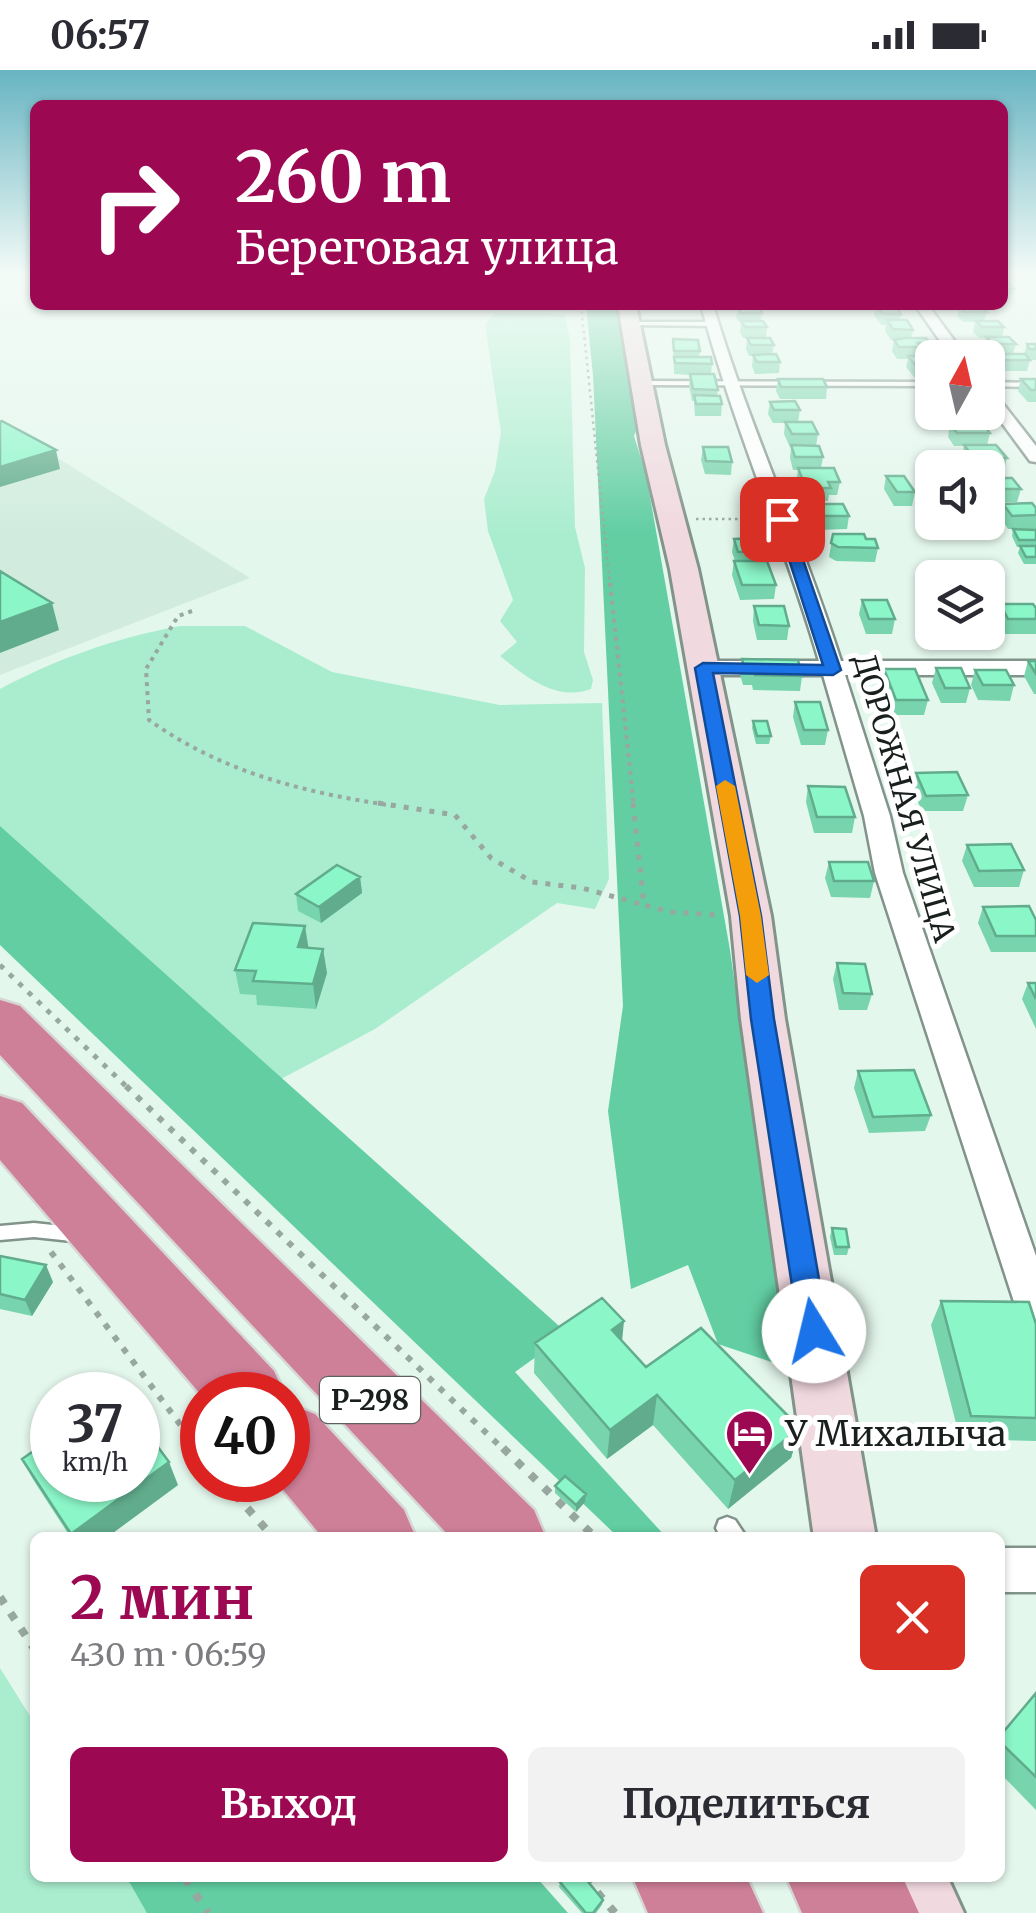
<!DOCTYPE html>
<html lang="ru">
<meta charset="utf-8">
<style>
body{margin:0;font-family:Merriweather,serif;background:#f2f2f3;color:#2b2b33;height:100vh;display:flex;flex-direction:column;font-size:38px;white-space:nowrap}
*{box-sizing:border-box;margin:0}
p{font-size:32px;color:#7c7c81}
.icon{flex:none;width:55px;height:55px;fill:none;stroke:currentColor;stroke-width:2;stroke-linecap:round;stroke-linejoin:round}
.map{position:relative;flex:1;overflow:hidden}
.side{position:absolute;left:30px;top:1462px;width:975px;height:350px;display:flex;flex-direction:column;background:#fff;border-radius:15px;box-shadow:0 2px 8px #0004}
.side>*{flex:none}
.hud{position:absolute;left:30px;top:30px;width:978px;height:210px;border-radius:15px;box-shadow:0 2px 8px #0004;background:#9d0853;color:#fff;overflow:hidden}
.needle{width:65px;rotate:8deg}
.buttons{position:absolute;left:915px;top:270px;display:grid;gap:20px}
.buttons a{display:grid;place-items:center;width:90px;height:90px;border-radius:15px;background:#fff;box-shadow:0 2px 8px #0004;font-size:50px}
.speed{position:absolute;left:30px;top:1302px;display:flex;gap:20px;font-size:50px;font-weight:700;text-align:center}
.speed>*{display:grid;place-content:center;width:130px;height:130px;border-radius:50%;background:#fff;box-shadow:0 2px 8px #0004;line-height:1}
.speed small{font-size:25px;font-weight:400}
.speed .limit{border:15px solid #d22;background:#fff;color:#111}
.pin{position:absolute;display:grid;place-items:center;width:85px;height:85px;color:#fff;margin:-42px;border-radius:20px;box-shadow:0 5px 15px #0006}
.me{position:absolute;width:110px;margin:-55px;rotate:351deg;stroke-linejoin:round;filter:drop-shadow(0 0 8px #0008)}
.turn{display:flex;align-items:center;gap:35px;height:210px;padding:0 40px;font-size:45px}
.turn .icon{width:130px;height:130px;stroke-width:2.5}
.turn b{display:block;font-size:70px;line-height:85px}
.round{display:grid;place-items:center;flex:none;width:105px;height:105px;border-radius:15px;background:#f2f2f3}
.head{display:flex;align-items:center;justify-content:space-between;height:170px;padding:0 40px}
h1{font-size:60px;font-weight:700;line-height:75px;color:#9d0853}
.action{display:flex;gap:20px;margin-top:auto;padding:20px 40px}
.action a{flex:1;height:115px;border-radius:15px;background:#9d0853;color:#fff;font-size:40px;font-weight:700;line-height:115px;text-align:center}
.action a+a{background:#f2f2f3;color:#2b2b33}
.status{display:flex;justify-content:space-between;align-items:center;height:70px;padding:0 50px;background:#fff;direction:ltr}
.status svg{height:28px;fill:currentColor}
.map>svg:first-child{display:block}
.built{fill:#d1ecdf}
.green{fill:#aaedce}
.forest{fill:#62cea2}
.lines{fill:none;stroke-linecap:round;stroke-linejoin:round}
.lane-casing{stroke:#82938b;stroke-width:5}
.street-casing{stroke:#82938b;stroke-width:5}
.secondary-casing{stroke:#82938b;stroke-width:6}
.highway-casing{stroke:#d5d7d6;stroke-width:5}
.path-far4{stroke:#98a7a0;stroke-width:2.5;stroke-dasharray:2.5 4;stroke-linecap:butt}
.path-far3{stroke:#98a7a0;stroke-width:4;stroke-dasharray:4 5;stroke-linecap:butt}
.path-far2{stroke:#98a7a0;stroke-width:5;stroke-dasharray:5 8;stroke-linecap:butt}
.path-far1{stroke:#98a7a0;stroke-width:6;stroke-dasharray:6 9;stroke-linecap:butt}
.path{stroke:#98a7a0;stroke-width:8;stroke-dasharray:8 11;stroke-linecap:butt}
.lane{fill:#fff;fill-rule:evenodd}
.street{fill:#fff;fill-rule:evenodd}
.secondary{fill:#f1d9e0;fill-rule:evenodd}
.highway{fill:#cf8099;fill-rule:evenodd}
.wall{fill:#78d4ac}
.shaded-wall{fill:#61ac8c}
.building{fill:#8bf6c8;stroke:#61ac8c;stroke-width:2.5}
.route{fill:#1a73e8;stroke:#114b97;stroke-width:2.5}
.slow{fill:#f59e0b}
.labels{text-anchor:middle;stroke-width:10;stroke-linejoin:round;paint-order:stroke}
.shield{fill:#fff;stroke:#5d6260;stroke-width:2.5}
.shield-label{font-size:28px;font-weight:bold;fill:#181f1c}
.street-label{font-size:30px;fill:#181f1c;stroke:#fff}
.near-poi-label{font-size:35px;fill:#181f1c;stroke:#fff;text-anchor:start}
</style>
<div class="status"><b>06:57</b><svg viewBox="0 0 49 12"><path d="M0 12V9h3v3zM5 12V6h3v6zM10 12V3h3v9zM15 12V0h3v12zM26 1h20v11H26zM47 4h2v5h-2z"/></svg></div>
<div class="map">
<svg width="1036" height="1843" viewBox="0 0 1036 1843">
<rect width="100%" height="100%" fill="#e4f7ed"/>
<path class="built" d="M0,352l250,156 -250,97z"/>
<path class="green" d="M494,243l71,1 5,27 5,186 10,41 -1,84 9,28 -2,9c-34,13 -65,-12 -91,-33l17,-14 -17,-21 13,-21 -25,-69 -4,-32 11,-28 6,-39 -16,-108z
M180,556h65l87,46 168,33 102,-2 7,176 -14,30 -38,-6 -182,126 -94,50 -281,-250v-140c58,-31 116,-51 180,-63z
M0,1598l35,56v154h101l23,35h-159z"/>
<path class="forest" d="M586,235h31l21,121 -4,10 12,38 84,476 59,418 -71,-24 -30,-79 -57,24 -23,-178 15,-105 -30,-631z
M0,756l568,508 -53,38 151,165h-48l-618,-592z
M127,1808h410l31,35h-421z"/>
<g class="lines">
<defs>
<path id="lane" d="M631,252h83l3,2 -3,2 -85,-1z
M642,311l290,1v4l-293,-1z
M988,312l48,1v4l-48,-1z
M34,1153l47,5 6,2 3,5 -3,5 -6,2 -47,-5 -34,3v-14z
M727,1447l8,3 12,18h-26l-5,-10 3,-8z"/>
<path id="street" d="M701,235h12c36,121 90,236 128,356h195v14h-191l45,141 13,57 133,383v71l-13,-4 -6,-12 -142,-438 -11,-57 -41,-141h-120l-11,-7 11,-7h116c-35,-120 -86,-235 -118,-356z
M915,235h13l39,53h-15z
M988,319l5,2 43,55v16l-6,-1 -42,-57z
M1000,1478h36v44h-36z"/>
<path id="secondary" d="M618,235h18l29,140 33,124 73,347 14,103 91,519h-62l-73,-519 -10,-103 -61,-347 -29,-124z
M873,1808h75l16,35h-76z"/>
<path id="highway" d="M0,930l20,6 514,504 12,28h-95l-451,-483z
M0,1026l22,7 252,268 11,24 -83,1 -202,-236z
M288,1334l27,10 89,96 12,28h-93l-48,-58h13z
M633,1808h114l16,35h-115z
M787,1808h116l16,35h-117z"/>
</defs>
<use href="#lane" class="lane-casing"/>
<use href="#street" class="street-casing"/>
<use href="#secondary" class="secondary-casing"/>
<use href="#highway" class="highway-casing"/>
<path class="path-far4" d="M570,235l18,3
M581,235l29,280
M696,449h64"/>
<path class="path-far3" d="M610,513l24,223
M192,541l-14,5 -32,53 3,51c74,53 157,73 246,86"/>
<path class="path-far2" d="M378,733l77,12 36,43 41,24 50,6 62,17
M633,733l11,102 27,7 47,3
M0,895l129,124"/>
<path class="path-far1" d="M126,1016l379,365
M51,1182l149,199"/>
<path class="path" d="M198,1378l4,6
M503,1378l93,90
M222,1410l52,58
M0,1527l35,53
M185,1808l23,35
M585,1808l30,35"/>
<use href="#lane" class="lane"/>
<use href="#street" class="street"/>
<use href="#secondary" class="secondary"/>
<use href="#highway" class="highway"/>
</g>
<path class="wall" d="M1002,211l12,8 -1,5h-11z
M872,235h22l7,9 -1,6 13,10 -2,8 19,5 -2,11h-8v2l12,2v19h-18l-8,-10 2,-8h-11l-5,-8 2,-11h-3l-6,-9 1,-6h-5l-7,-10 1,-6z
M947,235h33l7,7 -3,9 20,6 -2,10 14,7 -3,10h11l3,-10h9v16h-6l-3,11h-28l-5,-5 3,-11h-7l-6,-7 2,-10h-7l-6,-6 2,-10h-12l-6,-6 2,-7h-8z
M738,237l24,6 -1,8 6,6 -1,11 8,7 -2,9 8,8 -1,11 -24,1 -3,-8 1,-10h-4l-3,-7 1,-11h-4l-3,-6 1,-8 -5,-6z
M673,269l27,12 -1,6 13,7 -1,10 7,16 -1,6 5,8 -1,12h-26l-1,-15h-2l-3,-15 1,-11 -16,-1z
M778,309l49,8 -1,12h-46l-4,-8z
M1021,309h15v23h-8l-10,-11z
M924,310h8v20h-5l-6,-8z
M770,332l30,8 -2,12 20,12 -2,12 7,11 -2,11 19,14 -3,13h-8l-1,6h-24l-8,-20 2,-11h-5l-3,-12 1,-11h-1l-6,-13 1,-11h-12l-5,-9z
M937,342h37l-3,12h-28l-6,-9z
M950,354l40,9 -3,12 20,13 -3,13h-16v-3h-20l-7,-10 3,-12h-10l-6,-9z
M703,377l29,15 -1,13 -26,-1 -4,-14z
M886,406l29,16 -3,14h-18l-10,-17z
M988,408l33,11 -4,13h-28l-1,-1z
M813,434l36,12 -2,13 -30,1 -6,-12z
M1003,434l33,4v21h-28l-8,-12z
M1013,459l23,1v34h-12l-6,-11 2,-6h-3l-5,-11z
M833,464l33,5 12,9 -3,14 -39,-1 -7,-4z
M734,469l36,12 -2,13 8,21 -2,14 -34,1 -8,-25 2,-14h1l-3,-9z
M862,530l33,19 -3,15h-26l-7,-20z
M1000,534l36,4v26h-32l-8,-16z
M754,536l35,20 -2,14h-30l-4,-19z
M948,562h32l2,4 -2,7 -29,-1z
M742,589l60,17 -2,15 -47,-1 -1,-5h-9l-3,-11z
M1028,591h8v33h-2l-10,-18z
M936,598l34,20 -4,15h-25l-9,-20z
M884,599l44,31 -4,15h-31l-12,-31z
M975,600l39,15 -4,16 -32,-1 -7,-15z
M795,632l33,28 -3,15h-24l-8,-28z
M753,651l18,15 -2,8h-13l-4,-16z
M916,703l52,22 -5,16h-41l-10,-22z
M808,716l47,31 -3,16h-38l-8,-31z
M967,775l57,25 -5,17h-45l-12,-26z
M829,792l45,19 -4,17 -39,-1 -6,-19z
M360,807l2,16 -41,30 -23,-12 -2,-17z
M983,837l53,13v32h-45l-13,-29z
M308,878l15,1 4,24 -11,36 -59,-4 -1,-10 -16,-1 -5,-24z
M837,893l35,31 -5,16h-28l-6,-31z
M1028,913h8v46l-14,-30z
M858,1001l73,44 -6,16 -56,2 -15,-45z
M832,1158l17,19 -2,8h-13l-4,-18z
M0,1186l53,26 -21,34 -32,-7z
M941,1231l95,23v117l-76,-2 -29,-114z
M622,1272l24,25 154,61 -9,30 -63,51 -75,-84 -46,34 -73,-86 1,-30z
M22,1389l156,26 -72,53h-35l-37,-57z
M555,1416l31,8 -1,8 -9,10 -21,-19z
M1036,1623v117l-36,-37v-37z
M560,1812l43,18 -1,5 -6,8h-14l-23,-26z"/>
<path class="shaded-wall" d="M56,380l4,19 -60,18v-20z
M52,533l7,27 -59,23v-31z
M360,807l2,16 -41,30 -2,-16z
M305,856l4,25 -11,-4z
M323,879l4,24 -11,36 -3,-25z
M46,1195l7,17 -21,34 -7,-16z
M624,1251l-3,31 -9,-22z
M657,1325l-4,30 -46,34 3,-29z
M800,1358l-9,30 -63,51 7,-29z
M169,1392l9,23 -72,53h-33l-2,-4z
M586,1424l-1,8 -9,10v-7z"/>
<path class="building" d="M1002,211h5l7,8h-12z
M876,235h18l7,9h-18z
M980,235l7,7h-22l-6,-6z
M738,237h21l3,6h-21z
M887,250h20l6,10 -20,-1z
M741,251h22l4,6h-22z
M976,251h22l6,6h-22z
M986,267h23l7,7h-23z
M747,268h23l4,7h-23z
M905,268h21l4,5h-12l3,4h-22l-5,-7z
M673,269l25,1 2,11h-26z
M1027,274h9v5h-7z
M776,284l4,8h-23l-4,-7z
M997,284h28l5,6h-28z
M908,286h24l1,2 -1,8h-16z
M674,287h37l1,7 -37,-1z
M690,304h24l4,16 -25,-1z
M778,309h45l4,8h-46z
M1021,309h15v11h-5z
M924,310h8v8h-2z
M694,325l26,1 2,8h-26z
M795,331l5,9h-26l-4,-8z
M2,351l54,29 -56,17v-45z
M785,352h27l6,12h-26z
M950,354h33l7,9h-33z
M791,375l28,1 4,11h-28z
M964,375h32l11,13h-33z
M703,377h25l4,15 -26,-1z
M798,398h36l6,14h-12l3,6h-25z
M886,406h18l11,16h-18z
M988,408h24l9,11h-29l-4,-6z
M1032,433l4,5v7l-24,1 -9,-12z
M813,434h30l6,12h-30z
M1013,459l23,1v10h-17z
M833,464h31l2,5h9l3,9 -40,-1 -7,-4z
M765,468l5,13 -32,1 -4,-13z
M1020,476h16v11h-10z
M734,491h33l9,24h-34z
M0,501l52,32 -52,19z
M862,530h25l8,19h-26z
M1000,534h33l3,4v11h-28z
M754,536h30l5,20 -30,-1z
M952,562h28l2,4 -29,-1z
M742,589l56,1 4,16 -47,-1 -1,-5h-9z
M1028,591h8v13z
M936,598h25l9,20h-25z
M884,599h31l13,31h-32z
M975,600h31l8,15h-31z
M795,632h25l8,28h-24z
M753,651h14l4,15h-14z
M957,702l11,23 -42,1 -10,-23z
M808,716l37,1 10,30h-38z
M1011,774l13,26 -45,1 -12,-26z
M829,792h39l6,19h-40z
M337,795l23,12 -41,30 -23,-13z
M1029,836l7,14v16h-40l-13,-29z
M253,853l52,3 -7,21 25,2 -10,35 -60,-3 3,-10 -21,-1z
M837,893l28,1 7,30 -29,-1z
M1028,913h8v16z
M914,1000l17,45 -58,2 -15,-46z
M832,1158l14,1 3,18h-13z
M0,1186l46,9 -21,35 -25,-6z
M602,1228l22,23 -12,9 34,37 55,-39 99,100 -65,52 -78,-85 -47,35 -75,-87z
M941,1231l88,1 7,22v94l-65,-2z
M138,1350l31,42 -98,72 -49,-75 30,-21v42h86z
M565,1406l21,18 -10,11 -21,-19z
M1036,1623v84l-36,-35v-6z
M563,1808h22l18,22 -10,13h-7l-26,-31z"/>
<linearGradient id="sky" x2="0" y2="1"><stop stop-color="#67b4c2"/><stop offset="0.44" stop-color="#f3fbf7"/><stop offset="1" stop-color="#f3fbf7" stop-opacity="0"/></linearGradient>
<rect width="1036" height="464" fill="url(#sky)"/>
<path class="route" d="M782,445l7,4 52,151 -8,5 -120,-2 48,243 13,103 54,312 -4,9 -10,4 -11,-4 -4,-9 -48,-312 -11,-103 -45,-248 8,-5 120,2 -47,-146z"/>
<path class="slow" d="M725,710l10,6 26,130 8,59 -12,8 -11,-8 -6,-59 -24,-130z"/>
<defs>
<symbol id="hotel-pin" viewBox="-11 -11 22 30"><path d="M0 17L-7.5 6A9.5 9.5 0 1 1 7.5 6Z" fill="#9d0853" stroke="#fff"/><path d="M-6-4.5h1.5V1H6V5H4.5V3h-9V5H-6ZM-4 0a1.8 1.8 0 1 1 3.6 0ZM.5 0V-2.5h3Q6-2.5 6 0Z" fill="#fff"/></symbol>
</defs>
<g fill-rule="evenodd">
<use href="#hotel-pin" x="722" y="1336" width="55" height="75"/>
</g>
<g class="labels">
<rect class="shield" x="320" y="1307" width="100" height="46" rx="8"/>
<g class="shield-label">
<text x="370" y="1340">Р-298</text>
</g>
<g class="street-label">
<text transform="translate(904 728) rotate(74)" y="10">ДОРОЖНАЯ УЛИЦА</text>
</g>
<g class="near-poi-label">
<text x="785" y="1376">У Михалыча</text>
</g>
</g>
</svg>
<div class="buttons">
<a><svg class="needle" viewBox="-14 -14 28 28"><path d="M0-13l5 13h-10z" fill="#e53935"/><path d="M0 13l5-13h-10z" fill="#7c7c81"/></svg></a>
<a><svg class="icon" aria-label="sound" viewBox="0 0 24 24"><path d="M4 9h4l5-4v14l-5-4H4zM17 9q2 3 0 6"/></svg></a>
<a><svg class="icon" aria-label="layers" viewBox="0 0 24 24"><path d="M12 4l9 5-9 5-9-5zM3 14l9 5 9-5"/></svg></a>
</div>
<div class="speed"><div>37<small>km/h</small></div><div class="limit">40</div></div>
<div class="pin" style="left:782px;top:449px;background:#d93025"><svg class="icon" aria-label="arrive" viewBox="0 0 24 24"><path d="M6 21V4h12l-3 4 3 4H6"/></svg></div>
<svg class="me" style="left:814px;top:1261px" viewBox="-20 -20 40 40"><circle r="19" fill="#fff"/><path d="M0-13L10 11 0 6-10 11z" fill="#1a73e8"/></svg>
<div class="hud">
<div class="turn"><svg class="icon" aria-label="right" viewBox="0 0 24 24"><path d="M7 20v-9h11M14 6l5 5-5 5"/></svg><div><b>260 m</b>Береговая улица</div></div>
</div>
<section class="side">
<div class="head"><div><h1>2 мин</h1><p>430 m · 06:59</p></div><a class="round" style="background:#d93025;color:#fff"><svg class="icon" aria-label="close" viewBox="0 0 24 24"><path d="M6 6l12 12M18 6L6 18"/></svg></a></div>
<div class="action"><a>Выход</a><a>Поделиться</a></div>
</section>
</div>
